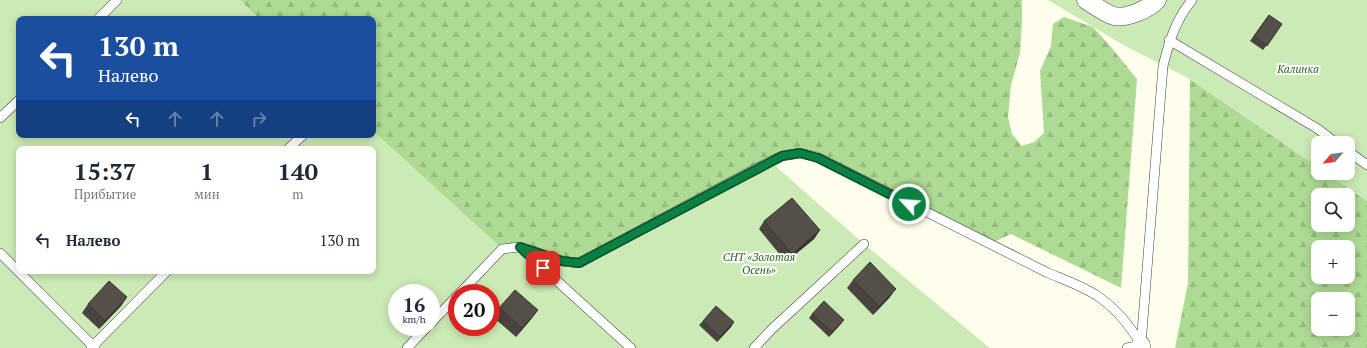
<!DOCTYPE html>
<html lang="ru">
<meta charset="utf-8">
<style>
body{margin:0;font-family:"PT Serif",serif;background:#f6f6f7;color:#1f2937;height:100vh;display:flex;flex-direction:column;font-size:15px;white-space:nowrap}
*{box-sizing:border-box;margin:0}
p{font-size:13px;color:#747a83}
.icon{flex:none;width:22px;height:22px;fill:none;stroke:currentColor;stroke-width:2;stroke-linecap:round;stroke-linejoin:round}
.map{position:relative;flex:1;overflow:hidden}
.panel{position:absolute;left:16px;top:146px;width:360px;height:128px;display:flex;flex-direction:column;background:#fff;border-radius:8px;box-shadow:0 2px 10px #0003}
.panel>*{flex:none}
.banner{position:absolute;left:16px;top:16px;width:360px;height:122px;border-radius:8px;box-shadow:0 2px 10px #0003;background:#1a4fa0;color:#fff;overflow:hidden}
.needle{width:26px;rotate:241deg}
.tools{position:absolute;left:1311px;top:136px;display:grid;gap:8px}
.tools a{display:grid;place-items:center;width:44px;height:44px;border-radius:8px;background:#fff;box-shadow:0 2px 10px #0003;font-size:20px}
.speed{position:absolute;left:388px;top:284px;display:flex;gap:8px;font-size:20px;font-weight:700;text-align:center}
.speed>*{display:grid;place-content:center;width:52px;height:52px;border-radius:50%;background:#fff;box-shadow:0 2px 10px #0003;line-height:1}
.speed small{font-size:10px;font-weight:400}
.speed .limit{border:6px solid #d22;background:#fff;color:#111}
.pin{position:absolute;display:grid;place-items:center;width:34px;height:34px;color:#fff;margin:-17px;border-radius:8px;box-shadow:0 2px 6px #0006}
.me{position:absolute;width:44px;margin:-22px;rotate:296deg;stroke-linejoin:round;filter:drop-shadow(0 0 3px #0008)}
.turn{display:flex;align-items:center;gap:14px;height:84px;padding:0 16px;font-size:18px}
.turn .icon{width:52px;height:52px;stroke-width:2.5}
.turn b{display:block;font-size:28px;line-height:34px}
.lanes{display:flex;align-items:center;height:38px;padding:0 16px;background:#0003;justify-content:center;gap:20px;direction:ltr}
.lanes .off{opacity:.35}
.eta{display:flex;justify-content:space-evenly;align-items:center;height:68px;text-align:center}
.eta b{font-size:24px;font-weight:700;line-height:28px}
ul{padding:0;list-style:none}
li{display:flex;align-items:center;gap:12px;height:52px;padding:0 16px}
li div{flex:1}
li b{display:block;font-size:15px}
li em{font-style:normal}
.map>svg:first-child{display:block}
.forest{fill:url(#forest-firs);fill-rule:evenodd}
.park{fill:#cceab5;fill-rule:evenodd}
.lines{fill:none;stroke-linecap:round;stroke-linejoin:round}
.service-casing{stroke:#404040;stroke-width:10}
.minor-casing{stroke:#404040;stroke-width:19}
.service{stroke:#fff;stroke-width:9}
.minor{stroke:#fff;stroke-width:18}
.wall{fill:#49443f}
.shaded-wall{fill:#3c3733}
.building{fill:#554f49;stroke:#3c3733}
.route-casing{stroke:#07532c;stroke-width:10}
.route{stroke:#0b8043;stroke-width:7}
.labels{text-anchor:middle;stroke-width:4;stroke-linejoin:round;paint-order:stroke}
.park-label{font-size:11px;font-style:italic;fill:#25651c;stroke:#fff}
</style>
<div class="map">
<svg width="1367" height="348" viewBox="0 0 1367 348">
<defs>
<pattern id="forest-firs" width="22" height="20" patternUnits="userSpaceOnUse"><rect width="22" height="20" fill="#aedb94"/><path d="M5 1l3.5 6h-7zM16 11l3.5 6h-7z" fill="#94bb7e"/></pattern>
</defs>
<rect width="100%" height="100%" fill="#fffdec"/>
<path class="forest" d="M240,0h782v22l-2,31 -9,32 -3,32 4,17 10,12 12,-4 10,-9 -4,-62 11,-25 2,-22 11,-7 29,10 18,20 26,32 -16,209 -110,-54 -21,10 -173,-87 -35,-1 -203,107 -77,-14 -129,-118v-112h-114z
M1190,79l128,88v6h8l41,28v147h-192l13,-65zM1318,195h30v30h-30zM1318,247h30v30h-30zM1318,299h30v30h-30z"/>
<path class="park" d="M0,0h240l19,19h-240v116h354v-4l129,118 18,-2 59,16 192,-101 93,82 126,104h-990zM19,149h354v122h-354zM397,293h34v34h-34zM457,293h34v34h-34z
M1048,0h319v201l-41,-28h22v-30h-30v24l-128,-88 -63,-32z"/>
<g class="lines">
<defs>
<path id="service" d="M98,19l19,-19
M1169,40l149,89 18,14
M0,118l19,-18
M288,149l15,-14
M1348,151l19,14
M524,251l107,97
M0,253l95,95
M460,293l42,-44 18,-2 42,14 17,2 180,-96 23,-11 18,-3 17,4 231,116c17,7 35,13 51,24 17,12 32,30 42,48
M431,323l26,-27
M1141,345l22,-279c6,-24 13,-47 29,-66
M91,348l76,-77
M407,348l20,-21
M754,348l18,-19 92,-85
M1127,348l14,-3"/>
<path id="minor" d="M1086,0c6,4 22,15 28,16 12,3 35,-7 43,-16
M1141,345v3"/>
</defs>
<use href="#service" class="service-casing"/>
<use href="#minor" class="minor-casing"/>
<use href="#service" class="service"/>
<use href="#minor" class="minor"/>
</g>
<path class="wall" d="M1269,15l13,9 -19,26 -13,-9z
M764,221l56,9 -6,9 -28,23 -27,-33z
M853,280l37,17 -17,18 -26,-27z
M127,297l-6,9 -22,23 -17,-16 6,-9z
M499,308l39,2 -6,8 -16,19 -23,-20z
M812,314l32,6 -4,5 -11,12 -20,-19z
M703,321l31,1 -3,5 -14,15 -18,-17z"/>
<path class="shaded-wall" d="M820,230l-6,9 -28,23 6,-8z
M896,289l-6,8 -17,18 6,-9z
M127,297l-6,9 -22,23 6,-8z
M538,310l-6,8 -16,19 6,-9z
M844,320l-4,5 -11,12 3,-5z
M734,322l-3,5 -14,15 3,-5z"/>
<path class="building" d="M1269,15l13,9 -15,22 -13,-10z
M792,198l28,32 -28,24 -28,-33z
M870,262l26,27 -17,17 -26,-26z
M109,281l18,16 -22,24 -17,-17z
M515,290l23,20 -16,18 -23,-20z
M824,301l20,19 -12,12 -20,-18z
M716,306l18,16 -14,15 -17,-16z"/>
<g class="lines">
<defs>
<path id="route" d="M543,268l-23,-21 42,14 17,2 203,-107 18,-3 18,5 91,46"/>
</defs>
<use href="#route" class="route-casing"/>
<use href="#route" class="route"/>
</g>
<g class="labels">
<g class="park-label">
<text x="1298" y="73">Калинка</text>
<text x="759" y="261">СНТ «Золотая<tspan x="759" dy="13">Осень»</tspan></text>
</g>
</g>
</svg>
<div class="tools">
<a><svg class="needle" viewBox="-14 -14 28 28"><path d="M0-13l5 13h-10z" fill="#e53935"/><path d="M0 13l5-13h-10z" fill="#747a83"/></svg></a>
<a><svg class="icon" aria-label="search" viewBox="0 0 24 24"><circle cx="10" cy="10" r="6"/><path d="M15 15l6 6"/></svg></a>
<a>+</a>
<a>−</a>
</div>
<div class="speed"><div>16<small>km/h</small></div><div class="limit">20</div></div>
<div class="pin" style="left:543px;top:268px;background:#d93025"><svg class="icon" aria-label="arrive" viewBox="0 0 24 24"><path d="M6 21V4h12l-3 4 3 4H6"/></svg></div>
<svg class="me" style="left:909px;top:204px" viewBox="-20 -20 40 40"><circle r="17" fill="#0b8043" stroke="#fff" stroke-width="3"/><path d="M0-11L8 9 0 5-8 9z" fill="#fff"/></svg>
<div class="banner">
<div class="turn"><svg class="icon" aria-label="left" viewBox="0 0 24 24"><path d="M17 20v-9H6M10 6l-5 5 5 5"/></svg><div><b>130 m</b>Налево</div></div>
<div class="lanes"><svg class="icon" aria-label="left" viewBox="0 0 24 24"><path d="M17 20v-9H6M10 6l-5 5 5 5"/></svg><svg class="icon off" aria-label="ahead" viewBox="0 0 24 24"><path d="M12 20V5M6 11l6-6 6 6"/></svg><svg class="icon off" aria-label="ahead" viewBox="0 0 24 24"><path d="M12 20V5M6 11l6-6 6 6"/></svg><svg class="icon off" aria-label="right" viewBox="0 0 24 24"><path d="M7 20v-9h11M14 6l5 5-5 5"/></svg></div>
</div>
<section class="panel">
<div class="eta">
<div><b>15:37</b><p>Прибытие</p></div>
<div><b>1</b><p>мин</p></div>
<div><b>140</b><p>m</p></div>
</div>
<ul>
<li><svg class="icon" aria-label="left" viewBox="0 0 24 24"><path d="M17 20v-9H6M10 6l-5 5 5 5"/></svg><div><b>Налево</b></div><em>130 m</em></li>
</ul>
</section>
</div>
